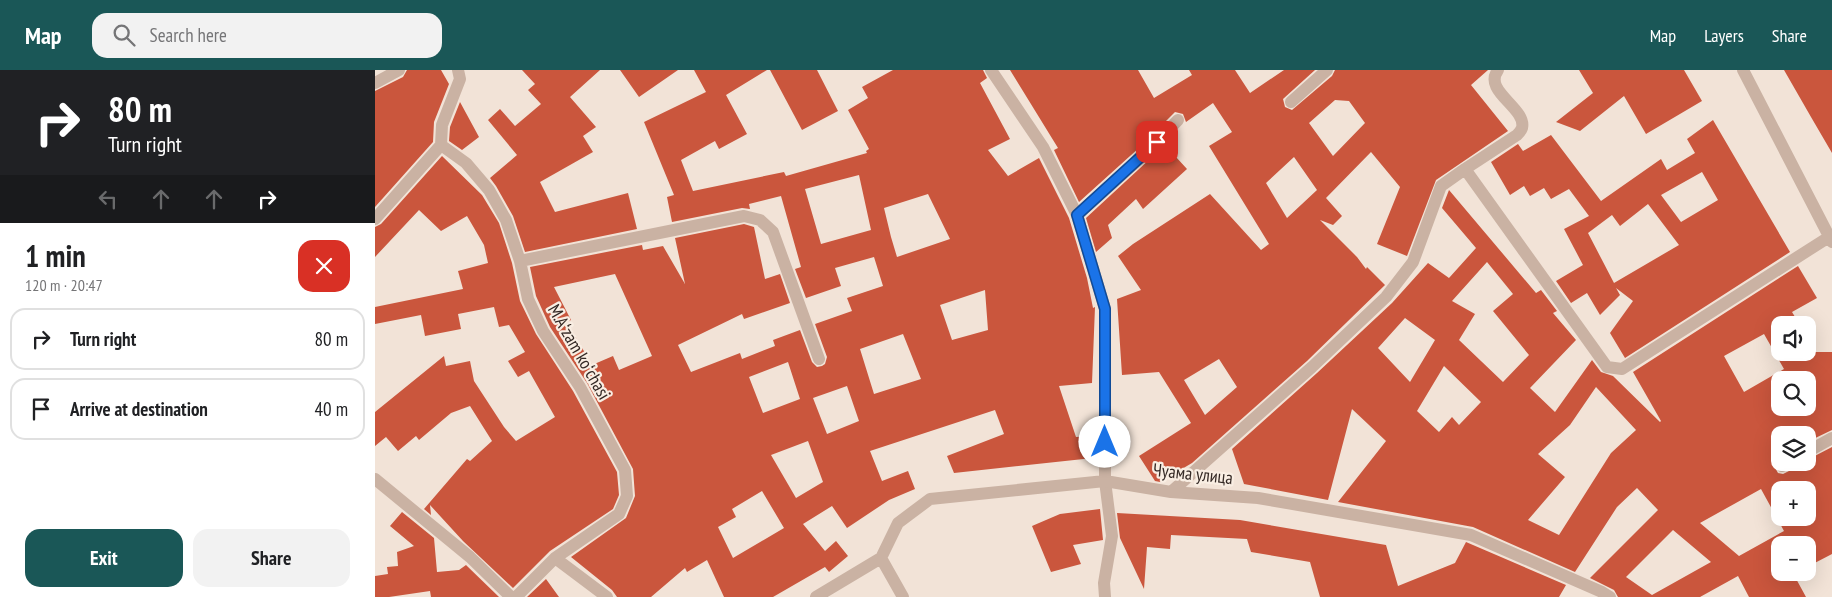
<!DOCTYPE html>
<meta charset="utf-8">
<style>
body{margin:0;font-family:"PT Sans Narrow",sans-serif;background:#f2f2f2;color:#202124;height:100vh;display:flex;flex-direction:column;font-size:19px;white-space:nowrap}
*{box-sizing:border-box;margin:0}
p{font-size:16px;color:#757577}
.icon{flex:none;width:28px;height:28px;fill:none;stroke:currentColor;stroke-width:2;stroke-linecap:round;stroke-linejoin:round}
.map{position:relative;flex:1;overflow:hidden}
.details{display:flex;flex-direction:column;background:#fff;width:375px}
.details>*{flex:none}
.guide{background:#202124;color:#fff;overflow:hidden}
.tools{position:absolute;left:1396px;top:246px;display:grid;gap:10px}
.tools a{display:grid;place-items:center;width:45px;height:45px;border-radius:10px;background:#fff;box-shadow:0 5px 20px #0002;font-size:25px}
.pin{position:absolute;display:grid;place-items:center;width:42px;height:42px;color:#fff;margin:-21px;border-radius:10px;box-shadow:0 2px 8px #0006}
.me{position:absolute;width:55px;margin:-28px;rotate:0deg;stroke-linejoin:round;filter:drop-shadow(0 0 4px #0008)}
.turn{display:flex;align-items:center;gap:18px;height:105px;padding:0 25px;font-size:22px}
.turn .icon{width:65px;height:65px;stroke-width:2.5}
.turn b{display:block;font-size:35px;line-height:42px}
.lanes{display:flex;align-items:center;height:48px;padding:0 25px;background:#0003;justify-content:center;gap:25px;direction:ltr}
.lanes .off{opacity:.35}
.round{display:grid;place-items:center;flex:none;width:52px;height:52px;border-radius:15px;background:#f2f2f2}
.headline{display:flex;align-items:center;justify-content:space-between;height:85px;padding:0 25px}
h1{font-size:30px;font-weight:600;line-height:38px}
.action{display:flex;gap:10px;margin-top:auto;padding:10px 25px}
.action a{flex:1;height:58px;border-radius:15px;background:#1a5757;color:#fff;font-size:20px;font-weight:600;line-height:58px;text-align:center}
.action a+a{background:#f2f2f2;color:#202124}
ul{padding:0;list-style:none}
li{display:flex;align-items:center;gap:15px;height:62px;margin:0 10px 8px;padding:0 15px;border:2px solid #e0e0e0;border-radius:15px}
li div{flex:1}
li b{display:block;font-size:19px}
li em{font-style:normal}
header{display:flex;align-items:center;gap:30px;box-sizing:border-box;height:70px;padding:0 25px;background:#1a5757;color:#fff}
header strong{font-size:24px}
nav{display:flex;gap:28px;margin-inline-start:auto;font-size:18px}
.search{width:350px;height:45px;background:#f2f2f2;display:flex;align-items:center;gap:12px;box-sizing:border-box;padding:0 18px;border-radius:15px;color:#757577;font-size:19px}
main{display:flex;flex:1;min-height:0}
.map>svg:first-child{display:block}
.building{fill:#ca563d;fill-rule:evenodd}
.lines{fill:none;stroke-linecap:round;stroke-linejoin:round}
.service{stroke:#cab2a3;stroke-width:12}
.minor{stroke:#cab2a3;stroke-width:12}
.route-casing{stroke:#114b97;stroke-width:12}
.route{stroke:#1a73e8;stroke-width:9}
.labels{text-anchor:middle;stroke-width:4.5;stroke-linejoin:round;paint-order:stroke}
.street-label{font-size:18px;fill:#342925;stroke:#f9eee3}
</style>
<header>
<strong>Map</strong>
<div class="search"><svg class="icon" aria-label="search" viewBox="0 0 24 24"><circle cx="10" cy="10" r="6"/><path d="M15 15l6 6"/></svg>Search here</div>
<nav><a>Map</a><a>Layers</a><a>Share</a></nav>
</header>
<main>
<section class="details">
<div class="guide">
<div class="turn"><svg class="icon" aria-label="right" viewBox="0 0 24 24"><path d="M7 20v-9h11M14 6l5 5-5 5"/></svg><div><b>80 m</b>Turn right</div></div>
<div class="lanes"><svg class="icon off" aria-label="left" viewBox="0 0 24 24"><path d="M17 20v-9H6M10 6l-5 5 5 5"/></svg><svg class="icon off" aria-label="ahead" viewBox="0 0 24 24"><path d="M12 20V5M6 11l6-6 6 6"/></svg><svg class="icon off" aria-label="ahead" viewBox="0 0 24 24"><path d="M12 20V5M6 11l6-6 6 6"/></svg><svg class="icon" aria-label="right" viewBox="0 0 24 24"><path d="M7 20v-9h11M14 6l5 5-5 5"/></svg></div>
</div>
<div class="headline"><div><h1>1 min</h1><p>120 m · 20:47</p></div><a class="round" style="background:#d93025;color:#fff"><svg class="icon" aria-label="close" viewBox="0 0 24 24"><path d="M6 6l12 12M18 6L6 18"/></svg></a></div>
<ul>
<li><svg class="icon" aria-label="right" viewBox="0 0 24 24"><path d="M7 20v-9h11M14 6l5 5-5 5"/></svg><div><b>Turn right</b></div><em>80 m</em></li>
<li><svg class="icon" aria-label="arrive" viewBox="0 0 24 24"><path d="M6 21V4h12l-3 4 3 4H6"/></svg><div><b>Arrive at destination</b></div><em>40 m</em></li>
</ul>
<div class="action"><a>Exit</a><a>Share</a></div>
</section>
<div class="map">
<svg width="1457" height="527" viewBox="0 0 1457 527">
<rect width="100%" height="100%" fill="#f2e3d7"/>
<path class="building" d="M32,0h34l8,14 -15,38 -1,20 -58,65v-116l28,-14z
M147,0h78l-30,27 26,30 -13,9 10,16 -53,30 15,30 73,-19 9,36 -112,23 -12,-36 -17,-30 -6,-8 27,-23 -29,-35 12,-11 15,17 26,-22 -13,-14 7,-6z
M245,0h58l-39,27z
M319,0h73l-41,25 21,39 -28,15 -4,-8 -34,19 12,31 91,-19 2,4 81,-23 -1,-2 3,-2 -21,-39 20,-12 -6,-11 31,-17h90l4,8 -7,5 30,56 -22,11 20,26 31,-18 30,60 18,60 6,30 2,-1 -3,76 -33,3 17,51 15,-1 2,22 -139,15 -7,-17 57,-22 -9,-24 -125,41 12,30 26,-10 7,18 -26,11 -42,28 -15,-22 -29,18 22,27 11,-10 12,15 -19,16 -4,-5 -52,30h-49l-17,-37 -20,12 -2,-4 -34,29h-34l-5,-7 -41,-33 55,-39 9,-22 -2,-27 -46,-86 -37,-56 -14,-31 -6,-29 112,-22 1,5 20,-4 22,38 -10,-46 69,-14 10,3 11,52 15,-5 10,29 -46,16 -2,-5 -64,31 13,27 49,-19 2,6 33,-13 -2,-6 27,-10 12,32 5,5 5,-1 3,-2 2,-7 -12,-33 37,-13 -5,-13 36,-12 -9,-29 -39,11 6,18 -35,12 -11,-29 6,-2 -20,-71 -32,8 1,5 -8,-1 -70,14 -5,-25 7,-2 -30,-73 62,-30zM484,105l12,55 -50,14 -16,-55zM553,124l22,45 -53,18 -6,-20 -7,-29zM240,204l37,82 -33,14 -6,-14 -21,9 -25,-43 4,-2 -17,-33zM610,220l3,40 -36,10 -12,-35zM528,264l18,45 -47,15 -14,-45zM413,292l12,37 -37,14 -14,-36zM472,316l12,35 -32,13 -14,-36zM433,371l15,41 -27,16 -25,-43zM387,421l22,37 -51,30 -15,-31 18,-10 -4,-8z
M395,0h47l21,41 -36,19z
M635,0h128l16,28 38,-23 -3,-5h46l15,23 34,-23h31l-32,29 2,8 7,3 40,-34 3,-6h153l-17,15 37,46 -72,49 -29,76 -30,-12 23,-57 -29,-35 -45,46 16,18 -9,9 -13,-5 37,37 9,12 1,-2 18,18 -78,76 -115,102 -32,19 -5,-1 -16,-25 52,-33 -32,-51 -37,3 -5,-76 24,-9 -23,-34 15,-12 77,-50 51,56 8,-6 -60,-98 23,-14 -19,-29 -27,19 -3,-8 -8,-2 -35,35 -61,55 -25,-52 4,-2zM960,30l14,1 16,22 -32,33 -24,-33zM919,87l23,33 -30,28 -21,-35zM844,289l18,28 -32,28 -21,-35z
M1204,0h105l18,31 -56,33 -22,-38 -44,35 -24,-9 37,-29z
M1409,0h48v83l-21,-36z
M85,32l19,35 -17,13 -13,-9 1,-14z
M1338,50l77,132 -165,106 -15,-25 23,-32 -17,-13 4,7 -20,20 -13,-22 -16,10 -15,-22 27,-16 -19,-36 25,-13 -20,-27 -18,10 -7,-11 -14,8 -6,-10 -14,9 -19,-33 27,-18 5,7 28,-16 50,66 60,-42 6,11 28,-17 -8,-14zM1327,102l16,28 -37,22 -20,-27zM1273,134l31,41 -65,38 -26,-50 24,-18 8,11z
M790,75l22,24 -44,40 -7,-10 -28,26 4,13 -16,14 -10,-34z
M67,86l40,39 17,28 13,40 8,38 16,33 37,57 44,81 2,23 -6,14 -63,42 -37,37 -50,-47 -33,-36 1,10 -7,-6 43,-50 3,2 22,-20 -22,-35 -19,7 -32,27 -3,-4 -18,15 -12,-14 -11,9v-34l69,-56 2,10 24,-5 4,20 30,46 12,14 39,-24 -26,-46 -11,6 -10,-16 17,-9 -16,-27 -10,2 -5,-20 -36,7 3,15 -36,7 -4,-21 -46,9v-17l88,-18 -5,-18 30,-8 -4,-18 -17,-29 -26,15 -22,-21 -44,47v-30l6,-3z
M1074,120l87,103 5,-3 16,21 -4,2 23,27 -46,48 25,24 37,-52 9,12 12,4 47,46 1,-1 -28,-49 165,-106 19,32 -25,14 8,13h-20v27h27v-13l8,13h17v78l-25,12v-7h-27v23l-5,4 -1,4 4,7 5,1 10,-5 3,-7h11v-2l25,-13v107l-25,13v-22h-27v27h18l-4,3 12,22h-57l-11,-21 -38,21h-82l-4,-7 -24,-12 68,-68 -21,-22 -20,19 -42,65 -102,-45 -135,-25 48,-61 -34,-32 -24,91 -84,-16 -12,-35 85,-76 75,-70 36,-40 21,15 27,-30 -34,-40zM1112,192l26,32 -20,17 36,44 -26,27 -44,-42 16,-26 -23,-13zM1030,248l30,22 -25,42 -32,-34zM1389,264l20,35 -40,23 -20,-36zM1069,296l37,36 -22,23 -7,-8 -13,15 -22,-21zM1405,310h27v28h-27zM1221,317l40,43 -25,23 -52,82 -31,-15 37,-43 -27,-23 32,-29zM1386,419l23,42 -45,25 -39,-33zM1405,420h27v28h-27zM1298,460l38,32 -59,33 -26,-18z
M725,439l3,31 -30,5 8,19 -30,8 -19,-46 28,-12z
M27,442l32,26 3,34 22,-2 7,-5 33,32h-68l-1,-6 -41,6h-14v-21l13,-2 -1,-7 11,-1 -1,-14 17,-6 -24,-20z
M742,443l123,7 146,25 12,41 57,-23 11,-21 100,43 -7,12h-239l-10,-35 -59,-10 -4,-13 -76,-4 -1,14 -23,-2 -3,42 -24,-51z
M171,509l13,18h-32z"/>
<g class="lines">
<path class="service" d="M916,32l36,-32
M1432,382l25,-14
M1407,396l6,-4
M730,411l7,55 -8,47 1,14"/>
<path class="minor" d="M83,0l2,9 -18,46 -1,20 25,18 23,27 17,30 14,41 8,38 15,32 37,56 45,83 2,26 -8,18 -64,44 -39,39
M616,0l52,77 34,68 28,94v172l66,11 87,6 213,37 131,57 8,5
M1368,0l89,172
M0,13l24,-13
M1090,99l52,-34c2,-2 4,-4 5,-7 5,-20 -40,-37 -24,-58
M702,145l69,-62 32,-33
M0,149l66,-74
M145,191l224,-45 16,4 13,12 46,127
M0,409l95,78 41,40
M796,422l141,-125 74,-70 27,-35 28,-76 24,-17 142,198 15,2 207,-132
M180,488l52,39
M506,488l22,39
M441,527l65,-39 17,-35 32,-24 175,-18"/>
</g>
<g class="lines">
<defs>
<path id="route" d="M730,372v-133l-28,-94 80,-73"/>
</defs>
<use href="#route" class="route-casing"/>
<use href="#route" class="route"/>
</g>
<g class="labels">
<g class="street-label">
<text transform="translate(204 282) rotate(60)" y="6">M.Aʻzam koʻchasi</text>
<text transform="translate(818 404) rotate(6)" y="6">Чуама улица</text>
</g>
</g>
</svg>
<div class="tools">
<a><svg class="icon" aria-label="sound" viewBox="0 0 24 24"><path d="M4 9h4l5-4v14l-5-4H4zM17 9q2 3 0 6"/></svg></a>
<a><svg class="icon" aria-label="search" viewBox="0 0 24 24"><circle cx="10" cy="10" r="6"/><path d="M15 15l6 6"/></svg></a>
<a><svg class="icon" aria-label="layers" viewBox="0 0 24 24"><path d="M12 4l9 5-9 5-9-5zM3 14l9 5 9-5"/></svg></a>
<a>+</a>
<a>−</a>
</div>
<div class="pin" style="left:782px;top:72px;background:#d93025"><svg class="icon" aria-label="arrive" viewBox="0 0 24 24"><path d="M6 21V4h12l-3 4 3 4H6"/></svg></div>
<svg class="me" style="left:730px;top:372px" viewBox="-20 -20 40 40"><circle r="19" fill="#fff"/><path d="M0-13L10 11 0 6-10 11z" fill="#1a73e8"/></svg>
</div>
</main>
